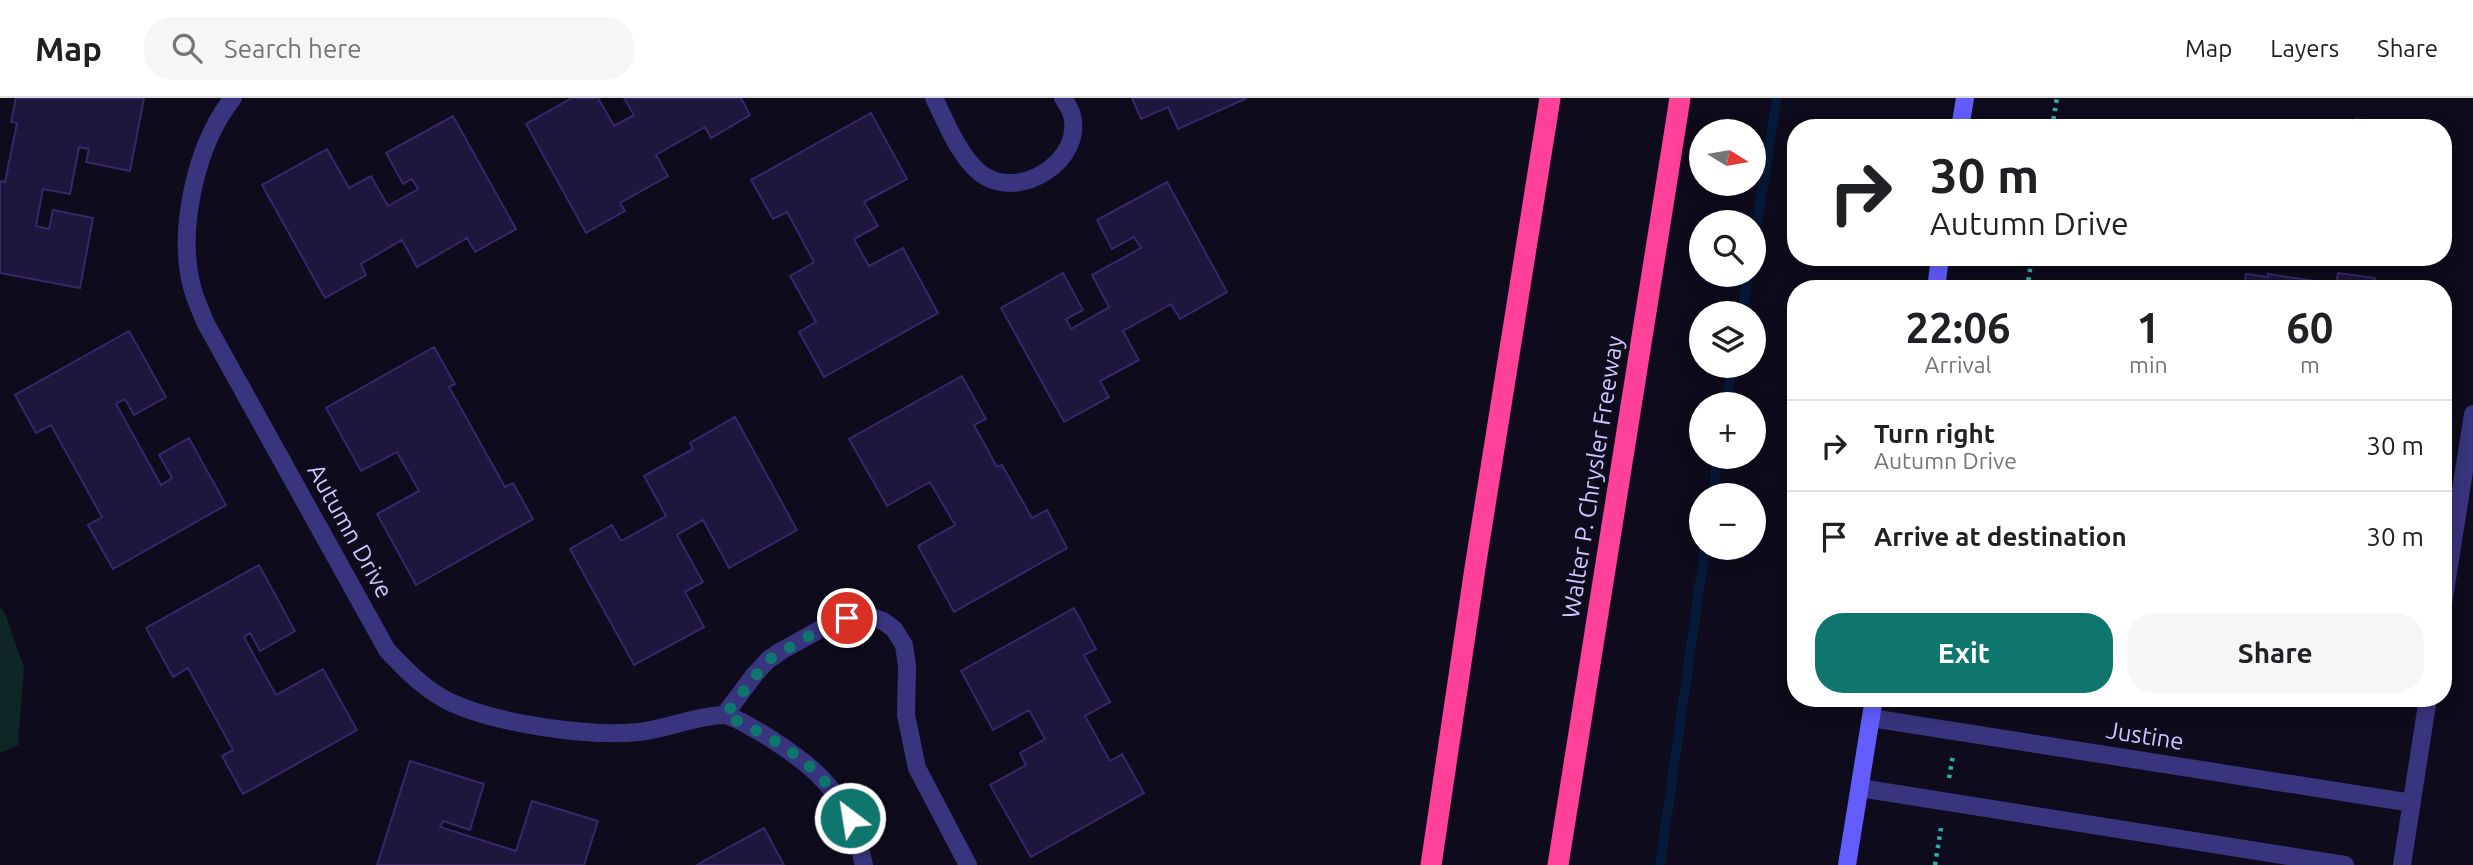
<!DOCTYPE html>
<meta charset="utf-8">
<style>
body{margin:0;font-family:Ubuntu,sans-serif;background:#f6f6f6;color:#202124;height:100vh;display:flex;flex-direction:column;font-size:26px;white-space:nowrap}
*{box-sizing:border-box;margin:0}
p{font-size:23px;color:#757577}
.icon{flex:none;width:38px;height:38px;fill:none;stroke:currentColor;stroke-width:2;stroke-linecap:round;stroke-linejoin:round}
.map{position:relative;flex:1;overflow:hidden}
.drawer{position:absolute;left:1787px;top:182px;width:665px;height:427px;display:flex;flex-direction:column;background:#fff;border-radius:28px;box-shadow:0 4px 18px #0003}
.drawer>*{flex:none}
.top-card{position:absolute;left:1787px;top:21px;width:665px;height:147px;border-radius:28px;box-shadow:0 4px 18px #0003;background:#fff;color:#202124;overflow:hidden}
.needle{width:46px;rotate:101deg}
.buttons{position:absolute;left:1689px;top:21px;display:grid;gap:14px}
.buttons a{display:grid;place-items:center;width:77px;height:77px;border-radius:50%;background:#fff;box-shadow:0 4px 18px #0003;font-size:35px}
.pin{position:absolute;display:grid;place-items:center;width:60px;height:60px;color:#fff;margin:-30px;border:4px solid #fff;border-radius:50%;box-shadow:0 2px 7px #0007}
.me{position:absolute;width:77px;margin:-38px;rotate:329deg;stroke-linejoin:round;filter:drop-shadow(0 0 5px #0008)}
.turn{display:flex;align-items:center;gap:24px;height:147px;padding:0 28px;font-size:32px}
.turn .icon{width:91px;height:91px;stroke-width:2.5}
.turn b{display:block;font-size:49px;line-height:60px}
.eta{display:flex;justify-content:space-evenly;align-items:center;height:119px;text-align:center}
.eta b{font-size:42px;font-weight:700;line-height:49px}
.button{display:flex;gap:14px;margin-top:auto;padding:14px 28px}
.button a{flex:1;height:80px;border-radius:28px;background:#0f766e;color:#fff;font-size:28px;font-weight:700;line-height:80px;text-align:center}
.button a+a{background:#f6f6f6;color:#202124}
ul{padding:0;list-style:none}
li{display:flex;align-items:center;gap:21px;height:91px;padding:0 28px;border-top:2px solid #e0e0e0}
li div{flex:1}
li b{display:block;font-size:26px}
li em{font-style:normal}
header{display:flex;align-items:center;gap:42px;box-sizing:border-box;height:98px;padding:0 35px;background:#fff;border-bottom:2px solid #e0e0e0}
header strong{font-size:33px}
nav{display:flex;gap:38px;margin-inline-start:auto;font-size:24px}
.search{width:490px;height:63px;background:#f6f6f6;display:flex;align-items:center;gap:18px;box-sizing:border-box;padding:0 24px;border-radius:28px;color:#757577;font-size:26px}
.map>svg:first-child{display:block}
.green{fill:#0e2626}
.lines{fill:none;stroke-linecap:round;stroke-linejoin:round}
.stream{stroke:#071939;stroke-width:10}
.building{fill:#1f163e;stroke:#36286a;stroke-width:2}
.path{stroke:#29b0a9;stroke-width:4.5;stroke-dasharray:3.5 5;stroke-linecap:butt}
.street{stroke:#38347d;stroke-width:18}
.secondary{stroke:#635dff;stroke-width:18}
.highway{stroke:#ff4199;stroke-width:21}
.route{stroke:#0f766e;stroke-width:12;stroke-dasharray:0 21.6}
.labels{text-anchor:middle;stroke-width:7;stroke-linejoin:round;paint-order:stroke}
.street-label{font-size:24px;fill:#cdc6ff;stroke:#0e0b1c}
</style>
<header>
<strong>Map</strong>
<div class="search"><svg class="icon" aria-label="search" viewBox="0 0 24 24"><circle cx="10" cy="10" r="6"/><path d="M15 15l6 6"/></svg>Search here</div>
<nav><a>Map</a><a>Layers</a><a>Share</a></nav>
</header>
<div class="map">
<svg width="2473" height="767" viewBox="0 0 2473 767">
<rect width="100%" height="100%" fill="#0e0b1c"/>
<path class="green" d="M0,509l5,6 19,55 -6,77 -18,8z"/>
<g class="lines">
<path class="stream" d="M1754,143l23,-143
M1742,215l6,-38
M1726,306l7,-38
M1713,397l5,-38
M1660,767l45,-317"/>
</g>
<path class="building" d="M16,0h128l-14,73 -44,-9 3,-13 -10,-2 -9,47 -27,-5 -7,37 13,3 4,-19 40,8 -13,70 -80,-15v-92l5,1 12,-59 -6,-1z
M572,0h26l16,28 20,-11 -10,-17h117l9,17 -39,23 -6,-11 -49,28 12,21 -48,27 5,8 -39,22 -60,-109z
M1132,0h115l-69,31 -10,-22 -27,12z
M871,15l36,66 -43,23 14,24 -24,13 15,27 34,-18 35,65 -114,64 -25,-45 17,-10 -26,-46 24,-14 -27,-50 -14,7 -22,-39z
M453,18l63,113 -41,23 -8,-14 -50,29 -15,-27 -41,24 5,11 -41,23 -63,-113 65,-36 22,39 22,-12 17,30 30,-17 -6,-10 -9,5 -17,-31z
M2356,21l41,7v2h-42z
M1167,84l60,110 -47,27 -9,-15 -48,27 16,29 -39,21 9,16 -45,25 -63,-114 62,-35 20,37 -17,9 5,10 38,-22 -17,-32 49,-27 -7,-11 -22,12 -15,-29z
M2338,175l37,5 -2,11h-129l2,-15 22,3v-3l68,10z
M129,233l37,66 -32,18 -9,-16 -9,5 45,81 11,-7 -13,-23 30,-17 37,67 -113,64 -25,-44 14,-8 -51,-92 -15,8 -21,-38z
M434,249l21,37 -6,3 56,100 8,-4 20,36 -117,66 -39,-71 42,-23 -22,-39 -36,19 -35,-63z
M962,278l24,43 -12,6 23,42 5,-2 30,53 15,-8 20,38 -113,64 -36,-66 37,-21 -25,-43 -43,24 -38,-67z
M735,319l62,113 -68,38 -26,-48 -26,15 26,47 -18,10 19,35 -70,38 -64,-116 42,-24 9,16 45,-25 -22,-40 49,-27 -3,-6z
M259,467l36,66 -35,20 -10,-18 -6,4 32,58 47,-26 34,61 -114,64 -21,-38 11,-6 -45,-82 -15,9 -27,-49z
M1074,510l22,41 -12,6 26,47 -25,14 25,45 12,-7 22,39 -113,64 -41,-72 36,-20 -6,-12 25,-14 -16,-29 -36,20 -32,-59z
M410,663l74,23 -14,46 -27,-9 -3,6 76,24 16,-50 66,20 -14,44h-207z
M764,730l20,37h-87l14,-8z"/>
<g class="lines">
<path class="path" d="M2052,30l5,-30
M2027,191l5,-32
M1949,680l4,-23
M1935,767l6,-37"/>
<path class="street" d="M233,0c-37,46 -56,132 -41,189 3,12 9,24 13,35l182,328c20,21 39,41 65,53 47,21 136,34 187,29 28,-3 56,-16 84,-17 9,0 33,15 42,20 58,37 83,61 99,130
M934,0c12,24 24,56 45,74 38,32 108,-12 92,-60 -2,-4 -5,-10 -8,-14
M2443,506l30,-190
M725,616l30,-40 13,-14 13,-9 56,-31 20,-4h12l14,5 11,8 10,16 3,21 -1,49 11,53 51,97
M1871,620l541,85
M1860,690l485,77
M2402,767l26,-167"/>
<path class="secondary" d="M1960,30l5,-30
M1936,191l4,-32
M1847,767l27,-167"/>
<path class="highway" d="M1431,767l44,-297 75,-470
M1558,767l122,-767"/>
</g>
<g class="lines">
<path class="route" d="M847,520l-10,2 -69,40 -43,55c53,25 97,50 125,103"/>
</g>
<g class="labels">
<g class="street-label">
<text transform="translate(1593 379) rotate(-81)" y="8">Walter P. Chrysler Freeway</text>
<text transform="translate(350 433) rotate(61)" y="8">Autumn Drive</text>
<text transform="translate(2145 638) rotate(9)" y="8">Justine</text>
</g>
</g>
</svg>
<div class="buttons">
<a><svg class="needle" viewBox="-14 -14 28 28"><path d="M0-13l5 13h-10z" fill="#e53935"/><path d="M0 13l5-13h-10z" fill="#757577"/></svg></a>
<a><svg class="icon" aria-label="search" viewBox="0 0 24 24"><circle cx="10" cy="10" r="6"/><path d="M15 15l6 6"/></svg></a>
<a><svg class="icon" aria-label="layers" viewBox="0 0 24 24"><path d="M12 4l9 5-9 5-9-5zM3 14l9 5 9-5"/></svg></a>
<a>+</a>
<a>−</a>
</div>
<div class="pin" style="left:847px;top:520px;background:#d93025"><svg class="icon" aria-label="arrive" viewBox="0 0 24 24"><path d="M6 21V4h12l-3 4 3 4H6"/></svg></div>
<svg class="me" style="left:850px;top:720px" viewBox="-20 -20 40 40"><circle r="17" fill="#0f766e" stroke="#fff" stroke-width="3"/><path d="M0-11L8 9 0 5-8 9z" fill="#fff"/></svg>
<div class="top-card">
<div class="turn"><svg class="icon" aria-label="right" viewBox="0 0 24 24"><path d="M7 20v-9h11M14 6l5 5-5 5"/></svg><div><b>30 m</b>Autumn Drive</div></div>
</div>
<section class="drawer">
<div class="eta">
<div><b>22:06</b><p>Arrival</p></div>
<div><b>1</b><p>min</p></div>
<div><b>60</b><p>m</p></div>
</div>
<ul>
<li><svg class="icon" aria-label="right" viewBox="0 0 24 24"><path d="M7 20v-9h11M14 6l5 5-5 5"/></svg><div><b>Turn right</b><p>Autumn Drive</p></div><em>30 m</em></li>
<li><svg class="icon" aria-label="arrive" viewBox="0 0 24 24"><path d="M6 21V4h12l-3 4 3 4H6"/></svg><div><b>Arrive at destination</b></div><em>30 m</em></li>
</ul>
<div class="button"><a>Exit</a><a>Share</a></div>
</section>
</div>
